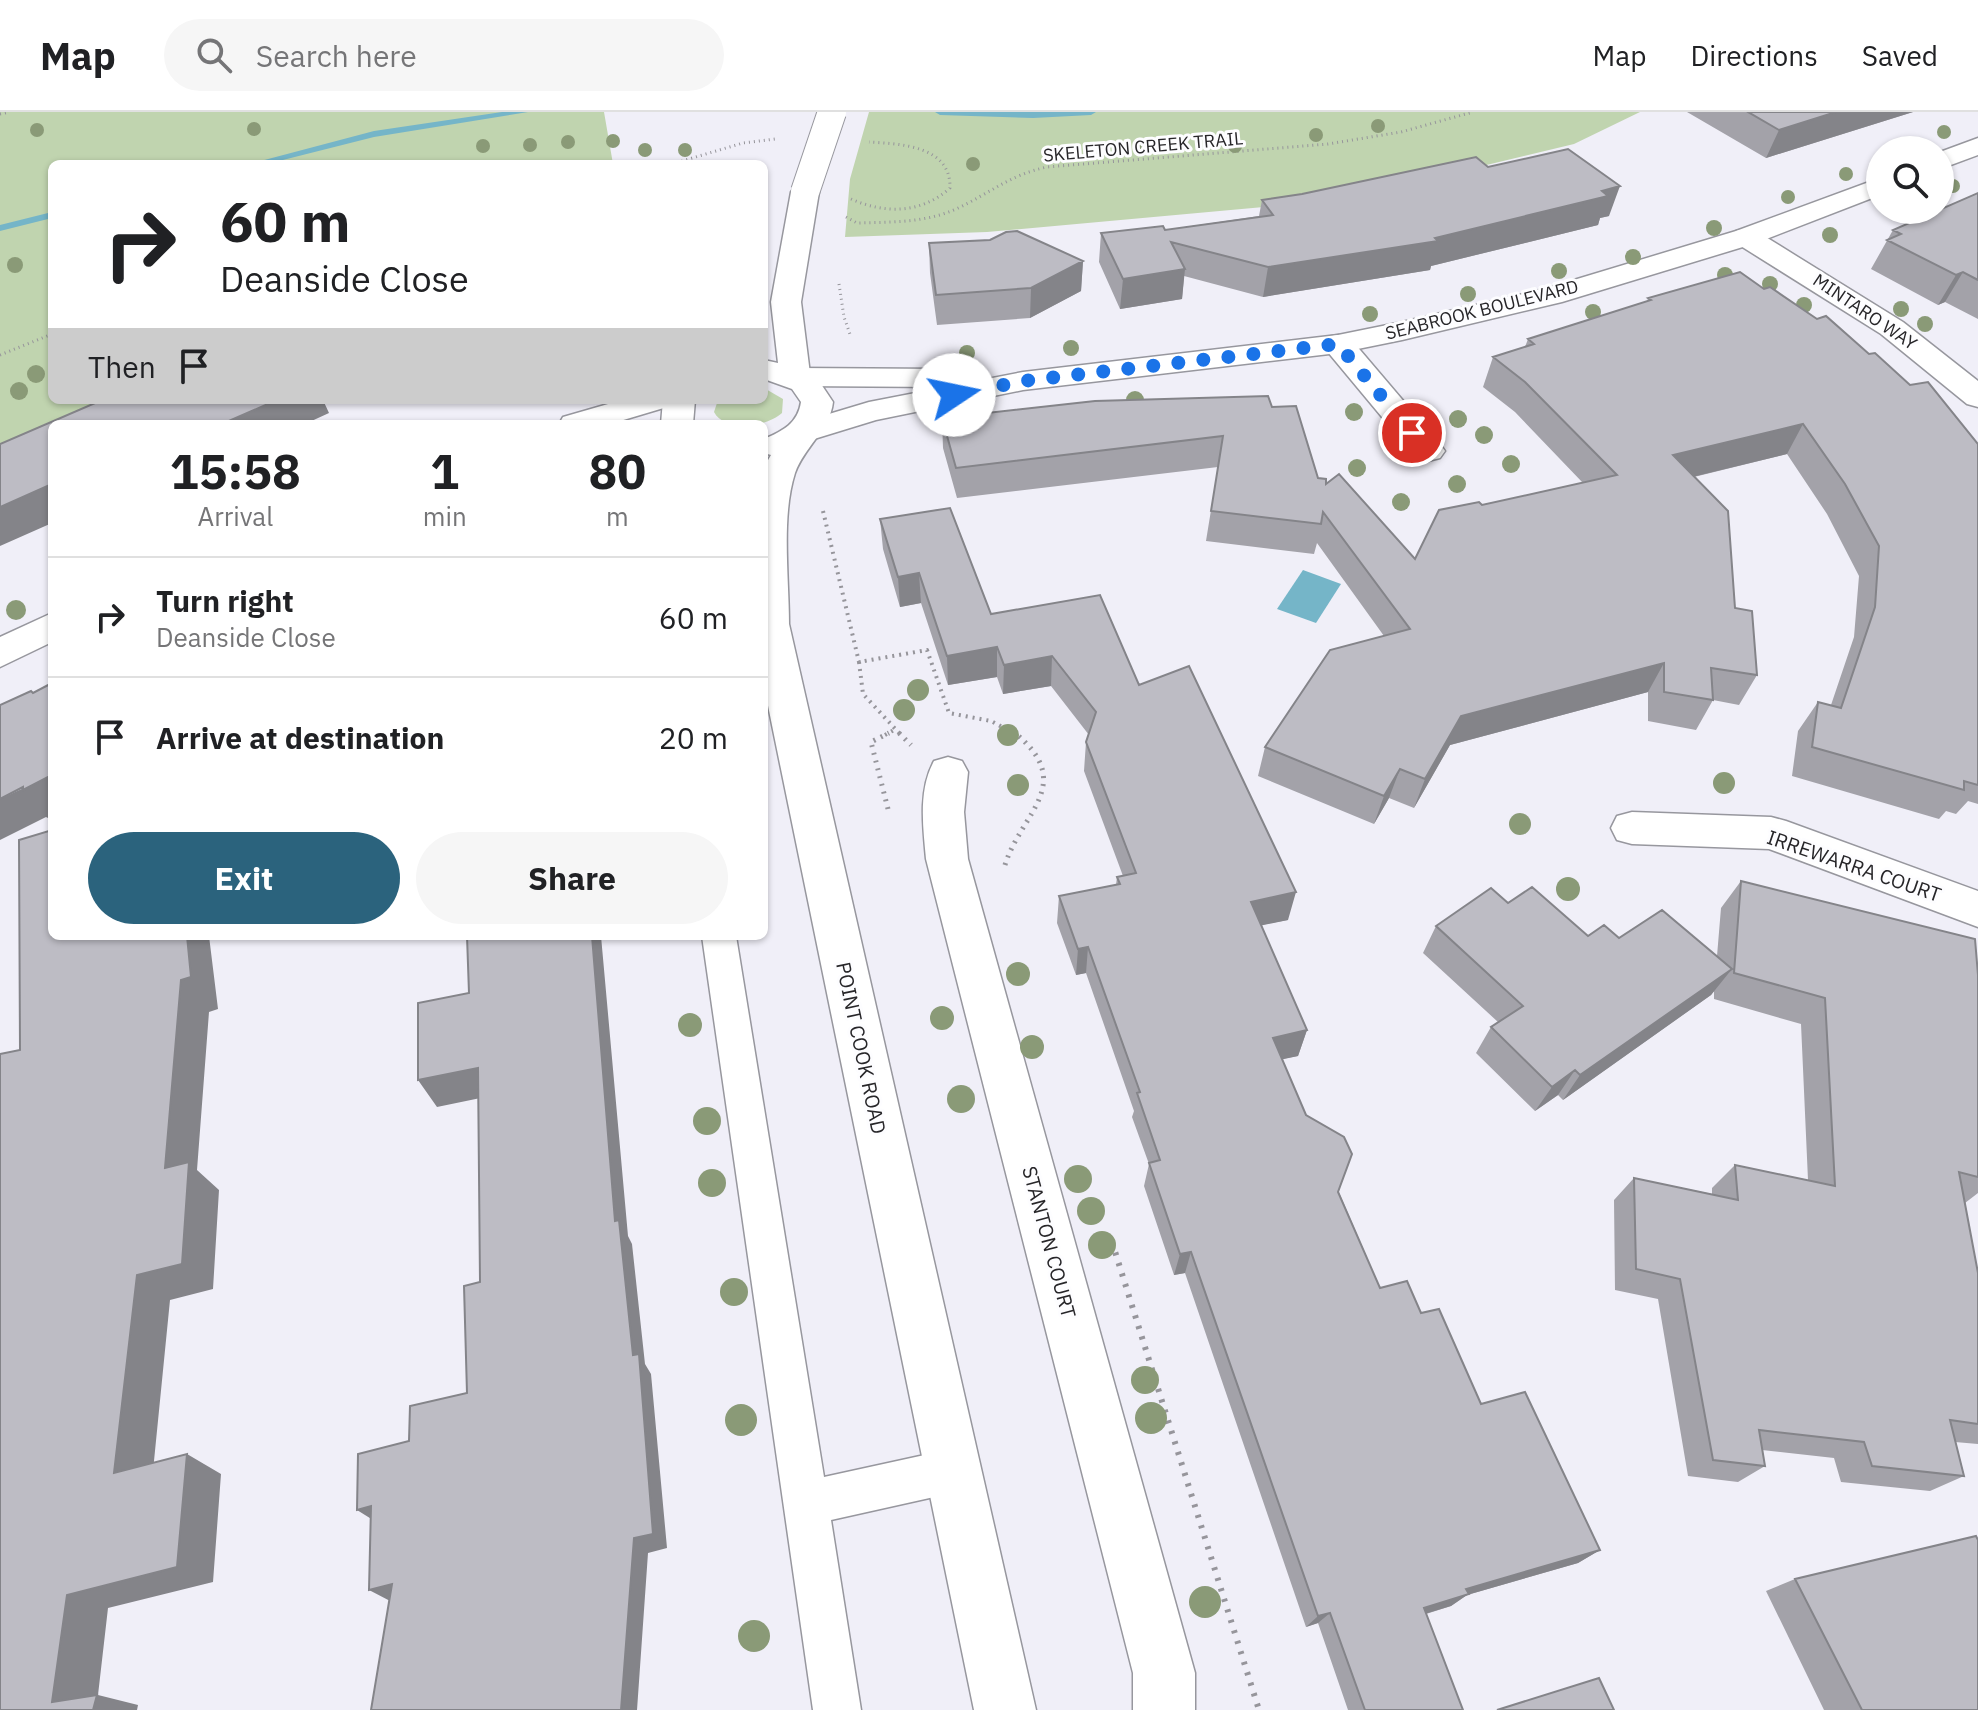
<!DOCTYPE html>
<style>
body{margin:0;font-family:"IBM Plex Sans",sans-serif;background:#f6f6f6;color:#202124;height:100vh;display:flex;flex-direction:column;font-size:30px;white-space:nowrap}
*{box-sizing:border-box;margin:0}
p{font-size:26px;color:#757577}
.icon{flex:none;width:44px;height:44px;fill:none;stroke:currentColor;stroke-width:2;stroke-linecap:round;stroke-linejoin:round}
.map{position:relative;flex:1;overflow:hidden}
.side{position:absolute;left:48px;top:308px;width:720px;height:520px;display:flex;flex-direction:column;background:#fff;border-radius:12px;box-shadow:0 2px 6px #0004}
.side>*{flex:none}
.guide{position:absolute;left:48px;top:48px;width:720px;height:244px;border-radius:12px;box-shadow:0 2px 6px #0004;background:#fff;color:#202124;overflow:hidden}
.buttons{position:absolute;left:1866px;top:24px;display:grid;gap:16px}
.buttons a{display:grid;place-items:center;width:88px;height:88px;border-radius:50%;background:#fff;box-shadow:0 2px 6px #0004;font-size:40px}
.pin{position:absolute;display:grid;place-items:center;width:68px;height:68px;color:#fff;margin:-34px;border:4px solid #fff;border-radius:50%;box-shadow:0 2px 8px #0007}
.me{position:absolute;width:88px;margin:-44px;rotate:79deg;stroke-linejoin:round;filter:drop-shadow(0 0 6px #0008)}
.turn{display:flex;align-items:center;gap:28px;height:168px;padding:0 40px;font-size:36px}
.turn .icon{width:104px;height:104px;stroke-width:2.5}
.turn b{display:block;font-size:56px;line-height:68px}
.then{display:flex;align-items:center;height:76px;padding:0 40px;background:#0003;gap:16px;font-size:30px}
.eta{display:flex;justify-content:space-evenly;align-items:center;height:136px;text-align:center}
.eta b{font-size:48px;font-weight:800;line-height:56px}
.cta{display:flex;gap:16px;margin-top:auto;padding:16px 40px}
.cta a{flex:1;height:92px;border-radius:48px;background:#2b637d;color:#fff;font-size:32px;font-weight:800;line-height:92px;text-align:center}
.cta a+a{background:#f6f6f6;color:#202124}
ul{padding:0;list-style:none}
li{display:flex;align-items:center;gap:24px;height:120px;padding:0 40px;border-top:2px solid #e0e0e0}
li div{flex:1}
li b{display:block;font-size:30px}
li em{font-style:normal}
header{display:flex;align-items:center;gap:48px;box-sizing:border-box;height:112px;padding:0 40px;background:#fff;border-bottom:2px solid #e0e0e0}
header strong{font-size:38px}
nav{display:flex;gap:44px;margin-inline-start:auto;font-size:28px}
.search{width:560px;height:72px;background:#f6f6f6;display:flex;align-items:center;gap:20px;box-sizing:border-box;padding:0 28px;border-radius:44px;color:#757577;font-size:30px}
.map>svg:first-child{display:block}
.green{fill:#c0d4af}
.water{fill:#75b5c8}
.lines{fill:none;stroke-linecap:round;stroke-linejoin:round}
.stream{fill:#75b5c8;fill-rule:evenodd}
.service-casing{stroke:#97979e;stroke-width:3}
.minor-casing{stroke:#97979e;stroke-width:3}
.tertiary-casing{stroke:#97979e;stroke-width:3}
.secondary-casing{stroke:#97979e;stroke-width:3}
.path-far3{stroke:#96959b;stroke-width:3;stroke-dasharray:1 4;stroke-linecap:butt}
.path-far2{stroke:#96959b;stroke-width:4;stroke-dasharray:2 5;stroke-linecap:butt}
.path-far1{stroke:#96959b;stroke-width:5;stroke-dasharray:2 6;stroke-linecap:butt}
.path{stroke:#96959b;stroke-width:6;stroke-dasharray:3 8;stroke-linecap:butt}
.service{fill:#fff;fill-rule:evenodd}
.minor{fill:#fff;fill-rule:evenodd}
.tertiary{fill:#fff;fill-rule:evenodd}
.secondary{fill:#fff;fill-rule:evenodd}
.secondary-bridge-casing{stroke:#97979e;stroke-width:30;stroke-linecap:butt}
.secondary-bridge{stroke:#fff;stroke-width:28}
.tree{fill:#8a9a77}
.wall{fill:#a3a2a9}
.shaded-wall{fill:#848489}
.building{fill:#bdbcc4;stroke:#848489;stroke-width:2}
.route{stroke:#1a73e8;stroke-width:14;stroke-dasharray:0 25.2}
.labels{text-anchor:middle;stroke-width:6;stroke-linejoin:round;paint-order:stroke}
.far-street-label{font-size:18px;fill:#272629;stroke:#fdfdff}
.street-label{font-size:20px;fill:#272629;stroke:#fdfdff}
</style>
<header>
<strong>Map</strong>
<div class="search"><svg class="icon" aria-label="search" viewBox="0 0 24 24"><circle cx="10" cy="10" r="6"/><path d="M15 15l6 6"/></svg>Search here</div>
<nav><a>Map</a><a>Directions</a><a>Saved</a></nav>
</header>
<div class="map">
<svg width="1978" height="1598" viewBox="0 0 1978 1598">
<rect width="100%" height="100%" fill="#f0eff8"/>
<path class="green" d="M0,0h604l9,52h-561v236h55l-107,50z
M869,0h771l-66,32 -183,44 -93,16 -311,28 -142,5 5,-58z
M764,276l19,11 -1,14c-15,14 -57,20 -68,-1l4,-12h46z"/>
<path class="water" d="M1303,458l38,14 -25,39 -39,-14z"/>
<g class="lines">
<path class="stream" d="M502,0h26l-154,25 -107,27h-18l125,-33z
M935,0h161l-5,3 -58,3 -93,-3z
M52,100v6l-52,13v-6z"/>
<defs>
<path id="service" d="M702,824h34l88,541 128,-28 16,6 6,16 -6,16 -16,6 -121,27 30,190h-48z"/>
<path id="minor" d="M1746,117l10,2 147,91 75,59v26l-11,-3 -86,-70 -145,-91 -4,-6 4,-6z
M1338,223l11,2 91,107 5,7 -5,7 -12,3 -12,-3 -89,-107 -4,-7 4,-7z
M948,645l14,4 6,11 -4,40 4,47 227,814v37h-62v-37l-207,-814c-3,-32 -8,-69 8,-98z
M1632,700l139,5 15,4 192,70v36l-209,-78 -137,-5 -15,-4 -6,-12 6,-12z"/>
<path id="tertiary" d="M1978,26v17l-38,14v-17z
M1880,66v17l-124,48 -194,59 -160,38 -64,13 -315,37 -147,30 -75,23 -12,-3 -4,-7 4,-7 80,-24 154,-30 315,-37 64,-13 142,-33 192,-58z
M797,256l146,1 11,2 5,7 -5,7 -11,2 -146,-1 -11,-2 -5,-7 5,-7z
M622,288h50l-5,7 -57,17h-51l4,-7z
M52,501v29l-52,25v-30z"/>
<path id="secondary" d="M805,72l10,2 4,6 -18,110 9,72 5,1 18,27c-3,28 -29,45 -38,71 -14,43 -6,105 -6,151l247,1086h-62l-210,-1024v-219l7,-12 -7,-2v-14c19,-8 34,-16 37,-37l-9,-13 -28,-10v-19l14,3 -7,-61 20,-110 4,-6z
M663,288h32l-2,24h-32z"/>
</defs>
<use href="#service" class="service-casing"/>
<use href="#minor" class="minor-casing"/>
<use href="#tertiary" class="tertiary-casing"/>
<use href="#secondary" class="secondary-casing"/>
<path class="path-far3" d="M0,2l9,-2
M672,52l71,-21 32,-4
M851,87c34,15 70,15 99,-11 1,-42 -48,-44 -81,-46
M846,105l11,6c33,-1 68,0 99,-14 33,-15 53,-34 91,-42l281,-23 73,-12 72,-20
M839,172l5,33 7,20
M0,243l52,-21"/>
<path class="path-far2" d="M823,399l36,151 68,-12 22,63 42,8 26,14
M859,550l4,32 38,41
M885,623l9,-5"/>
<path class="path-far1" d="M899,621l12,12
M888,697l-17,-67 18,-9
M1005,753c16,-52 72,-81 10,-132"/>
<path class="path" d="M1112,1130l147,468"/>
<use href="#service" class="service"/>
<use href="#minor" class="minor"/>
<use href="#tertiary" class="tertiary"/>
<use href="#secondary" class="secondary"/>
<defs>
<path id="secondary-bridge" d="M805,80l27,-80"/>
</defs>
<use href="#secondary-bridge" class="secondary-bridge-casing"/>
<use href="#secondary-bridge" class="secondary-bridge"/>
</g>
<g class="tree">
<circle cx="1378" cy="14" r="7"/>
<circle cx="254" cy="17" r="7"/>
<circle cx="37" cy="18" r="7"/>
<circle cx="1944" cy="20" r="7"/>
<circle cx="1316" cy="23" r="7"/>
<circle cx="613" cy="29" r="7"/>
<circle cx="568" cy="30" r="7"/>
<circle cx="530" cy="33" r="7"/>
<circle cx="483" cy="34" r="7"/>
<circle cx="1235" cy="34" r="7"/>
<circle cx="1140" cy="35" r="7"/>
<circle cx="645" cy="38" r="7"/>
<circle cx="685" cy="38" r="7"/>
<circle cx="973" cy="52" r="7"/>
<circle cx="1846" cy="62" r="7"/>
<circle cx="1953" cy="74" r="7"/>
<circle cx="1788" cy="85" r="7"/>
<circle cx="1714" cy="116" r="8"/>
<circle cx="1830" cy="123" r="8"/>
<circle cx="1633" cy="145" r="8"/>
<circle cx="15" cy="153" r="8"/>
<circle cx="1559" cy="159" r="8"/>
<circle cx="1725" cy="163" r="8"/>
<circle cx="1770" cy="172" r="8"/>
<circle cx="1468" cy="182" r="8"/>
<circle cx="1804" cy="193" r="8"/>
<circle cx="1901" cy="197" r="8"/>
<circle cx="1593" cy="200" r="8"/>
<circle cx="1370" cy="202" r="8"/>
<circle cx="1925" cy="212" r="8"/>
<circle cx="1071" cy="236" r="8"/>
<circle cx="967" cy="241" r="8"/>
<circle cx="36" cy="262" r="9"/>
<circle cx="19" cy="279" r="9"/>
<circle cx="1135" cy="288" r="9"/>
<circle cx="1354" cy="300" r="9"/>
<circle cx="1458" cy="307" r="9"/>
<circle cx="1484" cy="323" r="9"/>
<circle cx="1511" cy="352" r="9"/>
<circle cx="1357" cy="356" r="9"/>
<circle cx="1457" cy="372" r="9"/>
<circle cx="1401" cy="390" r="9"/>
<circle cx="16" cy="498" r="10"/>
<circle cx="918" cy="578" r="11"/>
<circle cx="904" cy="598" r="11"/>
<circle cx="1008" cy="623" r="11"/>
<circle cx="1724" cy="671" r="11"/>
<circle cx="1018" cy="673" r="11"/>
<circle cx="1520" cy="712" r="11"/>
<circle cx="1568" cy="777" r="12"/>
<circle cx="1018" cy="862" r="12"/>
<circle cx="942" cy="906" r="12"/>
<circle cx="690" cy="913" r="12"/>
<circle cx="1032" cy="935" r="12"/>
<circle cx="961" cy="987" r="14"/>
<circle cx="707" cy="1009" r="14"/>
<circle cx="1078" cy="1067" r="14"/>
<circle cx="712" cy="1071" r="14"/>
<circle cx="1091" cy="1099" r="14"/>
<circle cx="1102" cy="1133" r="14"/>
<circle cx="734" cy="1180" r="14"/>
<circle cx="1145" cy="1268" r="14"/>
<circle cx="1151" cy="1306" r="16"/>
<circle cx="741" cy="1308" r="16"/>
<circle cx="1205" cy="1490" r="16"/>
<circle cx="754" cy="1524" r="16"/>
</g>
<path class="wall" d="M1687,0h226l-147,46z
M1488,55l121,49 -9,2 -2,7 -167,41 -1,4 -167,27 -79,-21 -2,23 -62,10 -21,-47 2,-29 64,-3 94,-14 3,-16z
M1978,81v126l-33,-17 -7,3 -67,-36 22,-39z
M929,131l154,18 -2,30 -51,27 -93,7 -7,-52z
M1764,177l105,65 41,31 68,59v360l-10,-3 -12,13 -10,-3 -7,8 -147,-43 6,-45 20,-29 13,3 23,-68 5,-61 -32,-62 -40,-60 -93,23 63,198 -18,30 -26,-5 -17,30 -48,-9v-29l-198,53 -36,63 -25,-10 -15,26 -116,-48 7,-29 119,-111 -67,-93 -3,11 -108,-13 12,-74 -261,31 -14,-50 -1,-30 330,-11 46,71 97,81 67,-54 101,-22 -68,-71 -32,-25 10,-30 32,-10 3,-8 119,-37 1,-4z
M880,407l111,95 148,71 149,235 -27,5 46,105 -9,26 -16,3 98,229 41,25 60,91 119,146 -22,13 -111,32 -16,11 -25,8 37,96h-115l-30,-87 -12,4 -121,-354 -11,2 -30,-89 5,-22 -17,-47 2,-6 -48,-138 -10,2 -19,-52 2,-27 57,-11 1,-8 6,-1 -39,-105 2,-29 3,-7 -38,-49 -48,8 -6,-17 -49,8 -27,-82 -21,4 -17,-58z
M1741,769l237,94v218l-13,10 13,70v171l-23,-2 9,34 -34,15 -89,-9 -7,-24 -72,-8 3,16 -27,16 -50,-6 -30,-177 -43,-9 -1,-90 20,-22 78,16v-6l23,-23 73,15 -7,-156 -87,-25v-8l-3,4 -148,105 -5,-5 -23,16 -59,-58 15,-26 7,-5 -75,-69 13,-27 72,-23 80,33 31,2 98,18 4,-48z
M1795,1467l183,131h-154l-58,-119z"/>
<path class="shaded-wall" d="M1836,0h77l-147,46 13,-28z
M1620,74l-11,30 -9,2 -2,7 -167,41 -1,4 -167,27 5,-30 167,-29z
M1083,149l-2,30 -51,27 1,-30z
M1185,157l-3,30 -62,10 3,-30z
M1963,160l-18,30 -7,3 18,-30z
M277,288h46l6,13 -24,11h-83z
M1803,312l-16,30 -128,31 14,-30z
M52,372v39l-52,23v-39z
M919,461l2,30 -21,4 -2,-30z
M997,535v30l-49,8 -1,-29z
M1052,544l-1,30 -48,8 1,-29z
M1664,551l-16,29 -198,53 -36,63 11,-29 36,-63z
M1400,657l-11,29 -15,26 10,-28z
M52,663v41l-4,2 -2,-1 -46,23v-41z
M1296,780l-8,28 -44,9 7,-27z
M187,824h22l9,73 -9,3 -12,158 22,20 -6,99 -43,11 -19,191 -37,-18 23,-198 28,-107 16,-188z
M592,824h9l27,300 4,8 13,120 6,10 16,174 -19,5 -11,157h-16l12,-355 -18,-134z
M1088,835l-2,26 -10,2 2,-26z
M1732,857l-21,26 -148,105 17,-25z
M1307,918l-9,26 -33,7 8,-25z
M478,956l17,27 -58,12 -19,-27z
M1575,958l-17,25 -23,16 17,-24z
M1191,1140l-6,21 -11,2 6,-21z
M187,1342l34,20 -8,108 -105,26 -10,87 40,10 -1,5h-49l-36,-8 15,-107z
M371,1394l10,19 -24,-15z
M1600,1438l-22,13 -111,32 -16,11 -43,13 16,-11 42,-19z
M392,1472l2,19 -25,-13z
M1330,1501l-12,10 -12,4 12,-11z"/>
<path class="building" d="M1748,0h88l-57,18z
M1568,37l52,37 -18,5 6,5 -173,42 3,3 -170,26 -97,-25 14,27 -62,10 -22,-46 62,-7 2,4 108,-15 -11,-15 40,-6 174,-37 12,10z
M1978,81v87l-15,-8 -7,3 -69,-35 14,-6 -8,-4z
M1017,119l66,30 -52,27 -95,7 -7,-52 61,-3 16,-8z
M1740,160l24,17 6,-2 47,32 9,-3 43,38 6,-1 35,32 18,-3 50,62v341l-14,-4v9l-152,-43 6,-45 23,6 34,-101 4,-61 -34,-62 -42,-60 -130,31 55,56 7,97 17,3 5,64 -46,-7 2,32 -49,-8v-29l-203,53 -36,63 -25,-10 -16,27 -119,-49 65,-97 80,-21 -87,-117 -2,12 -110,-13 12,-75 -267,32 -14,-50 153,-17 173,-5 4,11 24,-1 22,72 8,1v5l13,-10 76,85 24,-49 40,-8 3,3 135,-30 -92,-93 -32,-25 41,-13 -6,-5 123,-39 -3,-2z
M102,288h175l-55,24h-170v60l-52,23v-63z
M950,396l41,106 109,-19 39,90 50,-19 107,226 -45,10 56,128 -34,8 33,77 38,22 8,17 -14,38 42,96 27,-7 14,32 18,-4 42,95 44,-12 75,158 -134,39 3,5 -45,14 39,102h-98l-35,-97 -12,3 -127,-364 -11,2 -31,-91 11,-3 -23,-67 3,-1 -52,-145 -10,2 -19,-53 61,-12 -3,-7 19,-4 -50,-131 10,-30 -44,-56 -48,9 -7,-18 -50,9 -28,-83 -21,4 -18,-58z
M52,571v92l-29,15v-3l-23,12v-94l31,-14 2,2z
M52,718v106h135l4,41 -10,3 -16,188 24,-6 -7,102 -45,11 -23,198 73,-19 -10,113 -110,28 -15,107 45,-7 -4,15h-93v-656l20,-4 -1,-210z
M1741,769l234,58 3,36v202l-19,-5 19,101v151l-28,-4 14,56 -92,-10 -8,-24 -105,-12 6,36 -52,-6 -33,-181 -44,-10 -2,-91 104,22 -3,-35 100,21 -10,-188 -91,-25z
M1532,775l56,49 16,-11 15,13 43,-28 70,59 -152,106 -5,-5 -23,17 -61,-60 32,-21 -87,-80 55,-38 17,15z
M467,824h125l23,285 4,-1 14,135 6,-1 14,180 -19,4 -13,172h-250l21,-126 -23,6 2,-84 -14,4 1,-56 51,-13 1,-35 57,-13 -3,-107 16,-4 -2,-214 -60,12v-77l51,-10z
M1976,1424l2,4v170h-116l-67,-131z
M1599,1566l15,32h-117z"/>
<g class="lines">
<path class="route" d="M954,283l69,-14 315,-37 74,89"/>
</g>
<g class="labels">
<g class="far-street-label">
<text transform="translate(1143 35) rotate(-5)" y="6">SKELETON CREEK TRAIL</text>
<text transform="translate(1482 198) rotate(-14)" y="6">SEABROOK BOULEVARD</text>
<text transform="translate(1865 200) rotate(34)" y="6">MINTARO WAY</text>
</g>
<g class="street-label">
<text transform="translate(1854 754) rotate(19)" y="7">IRREWARRA COURT</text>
<text transform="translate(861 936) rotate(78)" y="7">POINT COOK ROAD</text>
<text transform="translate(1049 1130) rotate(75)" y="7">STANTON COURT</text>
</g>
</g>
</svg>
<div class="buttons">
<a><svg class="icon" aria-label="search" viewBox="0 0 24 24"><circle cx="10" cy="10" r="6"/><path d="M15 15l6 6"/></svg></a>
</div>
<div class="pin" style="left:1412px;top:321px;background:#d93025"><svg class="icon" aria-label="arrive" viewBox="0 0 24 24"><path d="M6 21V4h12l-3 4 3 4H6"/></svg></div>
<svg class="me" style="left:954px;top:283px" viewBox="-20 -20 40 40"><circle r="19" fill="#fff"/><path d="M0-13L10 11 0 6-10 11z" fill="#1a73e8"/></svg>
<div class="guide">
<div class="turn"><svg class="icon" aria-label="right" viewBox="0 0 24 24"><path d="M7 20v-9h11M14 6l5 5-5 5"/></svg><div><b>60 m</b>Deanside Close</div></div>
<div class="then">Then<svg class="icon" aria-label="arrive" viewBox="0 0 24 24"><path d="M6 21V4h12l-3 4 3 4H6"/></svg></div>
</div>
<section class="side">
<div class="eta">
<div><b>15:58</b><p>Arrival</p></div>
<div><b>1</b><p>min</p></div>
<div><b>80</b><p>m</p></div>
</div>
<ul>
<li><svg class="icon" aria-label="right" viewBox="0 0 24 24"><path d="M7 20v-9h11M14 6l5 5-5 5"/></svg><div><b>Turn right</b><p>Deanside Close</p></div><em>60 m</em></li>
<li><svg class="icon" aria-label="arrive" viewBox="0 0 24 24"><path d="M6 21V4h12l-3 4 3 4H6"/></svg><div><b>Arrive at destination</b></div><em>20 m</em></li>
</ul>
<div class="cta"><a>Exit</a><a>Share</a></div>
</section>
</div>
